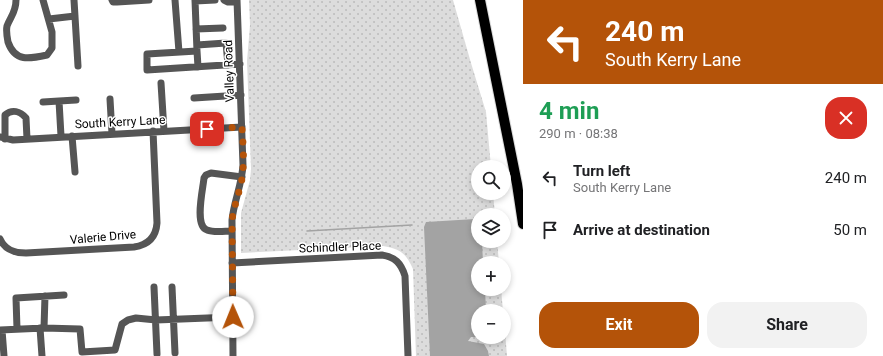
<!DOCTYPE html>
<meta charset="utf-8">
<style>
body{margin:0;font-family:Roboto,sans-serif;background:#f2f2f2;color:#202124;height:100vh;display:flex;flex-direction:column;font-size:15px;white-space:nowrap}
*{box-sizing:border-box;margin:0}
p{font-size:13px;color:#757577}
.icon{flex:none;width:22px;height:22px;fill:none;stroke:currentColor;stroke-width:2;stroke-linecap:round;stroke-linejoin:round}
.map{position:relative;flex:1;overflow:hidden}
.side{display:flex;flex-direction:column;background:#fff;width:360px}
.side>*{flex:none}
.banner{background:#b45309;color:#fff;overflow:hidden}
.tools{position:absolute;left:471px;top:160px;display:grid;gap:8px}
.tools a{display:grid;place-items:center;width:40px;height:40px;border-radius:50%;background:#fff;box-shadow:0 2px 6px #0003;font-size:20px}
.pin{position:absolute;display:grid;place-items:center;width:34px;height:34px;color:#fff;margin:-17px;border-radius:8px;box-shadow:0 2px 6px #0006}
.me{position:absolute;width:44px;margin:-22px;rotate:359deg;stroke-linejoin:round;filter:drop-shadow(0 0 3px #0008)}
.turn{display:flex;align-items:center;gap:14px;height:84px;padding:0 16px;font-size:18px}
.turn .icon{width:52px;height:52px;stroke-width:2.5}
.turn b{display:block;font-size:28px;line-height:34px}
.round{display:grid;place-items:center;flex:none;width:42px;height:42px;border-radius:16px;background:#f2f2f2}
.head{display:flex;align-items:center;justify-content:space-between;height:68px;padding:0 16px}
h1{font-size:24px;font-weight:700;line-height:30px;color:#1e9e55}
.cta{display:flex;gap:8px;margin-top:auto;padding:8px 16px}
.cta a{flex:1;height:46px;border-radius:16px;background:#b45309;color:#fff;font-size:16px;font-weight:700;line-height:46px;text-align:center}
.cta a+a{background:#f2f2f2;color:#202124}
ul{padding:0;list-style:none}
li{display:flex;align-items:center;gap:12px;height:52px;padding:0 16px}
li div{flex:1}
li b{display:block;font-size:15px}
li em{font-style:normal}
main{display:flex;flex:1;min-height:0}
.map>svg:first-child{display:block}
.grass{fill:url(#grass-dots)}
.water{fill:#a3a3a3}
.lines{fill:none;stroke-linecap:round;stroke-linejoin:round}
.stream{stroke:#a3a3a3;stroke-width:1.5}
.highway-casing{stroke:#dbdbdb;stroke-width:12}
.minor{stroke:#555;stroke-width:7}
.highway{stroke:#000;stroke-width:10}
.route{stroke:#b45309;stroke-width:7;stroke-dasharray:0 12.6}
.labels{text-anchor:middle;stroke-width:3;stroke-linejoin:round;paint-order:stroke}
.street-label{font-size:12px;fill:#000;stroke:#fff}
</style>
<main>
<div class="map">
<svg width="523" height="356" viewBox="0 0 523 356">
<defs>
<pattern id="grass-dots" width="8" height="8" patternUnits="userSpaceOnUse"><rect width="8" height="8" fill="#dcdcdc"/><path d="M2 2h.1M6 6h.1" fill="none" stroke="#bbb" stroke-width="1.8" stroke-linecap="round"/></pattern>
</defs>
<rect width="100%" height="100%" fill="#fff"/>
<path class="grass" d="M249,0h204l18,63 15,49 5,55h-13v26h15l2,22h-17v26h19l2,22h-21v26h23l2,22h-25v26h26v-18l3,37h-91l-3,-87c-7,-16 -13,-20 -30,-23l-142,7v-40l9,-33 1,-11 -4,-108 3,-36z"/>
<path class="water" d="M475,219l3,2v20h4l1,22h-5v26h7l1,22h-8v26h-7l-3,4 16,3 4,7 1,5h-59l-6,-129 2,-5z"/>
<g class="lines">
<path class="stream" d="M307,231l105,-6"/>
<defs>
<path id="highway" d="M480,0l37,184 6,40"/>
</defs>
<use href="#highway" class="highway-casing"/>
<path class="minor" d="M16,0c0,12 -5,16 -9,26 -1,5 0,11 1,16 7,20 21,17 39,13l5,-7v-16l-9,-32
M74,0l4,66
M112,0l1,2h4l32,-2
M175,0l4,52
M195,0l2,51 -50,3v16l93,-6
M224,0l4,2h9
M195,1l20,-1
M49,19l26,-3
M196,29l27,-1
M197,45l29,-2 2,22
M197,51l1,16
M161,83l3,48
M194,98l47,-3
M110,99l2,35
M59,101l17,-1
M43,102l16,-1 2,35
M72,136l3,36
M0,137l13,3 229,-13
M5,139v-24c7,-6 15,-4 21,3l1,21
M232,231c-7,0 -18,2 -25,-1 -13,-4 -4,-41 -3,-52l2,-3 5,-2 31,4
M0,239c5,11 14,14 26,14l108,-6c14,-2 22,-10 23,-24l-4,-92
M232,263l150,-8c13,2 19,8 23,21l3,80
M154,287l3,67
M172,287l3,66
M40,328l2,28
M44,328l1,-32
M17,329l-1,-31 48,-3
M0,330l44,-2 36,1 2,23 33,-2 7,-26 6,-4 8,-2 20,2 77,-3
M2,330l2,26
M233,356l-1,-136c2,-19 10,-36 11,-55l-6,-165"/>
<use href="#highway" class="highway"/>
</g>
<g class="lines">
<path class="route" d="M207,129l35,-2c1,18 3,38 -1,57 -3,12 -7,23 -9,36l1,97"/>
</g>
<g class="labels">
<g class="street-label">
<text transform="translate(229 71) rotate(-92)" y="4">Valley Road</text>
<text transform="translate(120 122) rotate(-3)" y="4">South Kerry Lane</text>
<text transform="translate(103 237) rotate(-5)" y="4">Valerie Drive</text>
<text transform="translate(340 247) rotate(-2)" y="4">Schindler Place</text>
</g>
</g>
</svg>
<div class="tools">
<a><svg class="icon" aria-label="search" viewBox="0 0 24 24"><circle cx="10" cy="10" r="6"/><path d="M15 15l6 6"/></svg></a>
<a><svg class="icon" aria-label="layers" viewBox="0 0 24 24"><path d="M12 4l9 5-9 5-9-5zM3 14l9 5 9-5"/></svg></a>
<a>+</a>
<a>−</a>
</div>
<div class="pin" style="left:207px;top:129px;background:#d93025"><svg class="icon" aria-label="arrive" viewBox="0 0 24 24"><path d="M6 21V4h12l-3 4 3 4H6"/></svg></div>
<svg class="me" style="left:233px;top:317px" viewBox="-20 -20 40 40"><circle r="19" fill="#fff"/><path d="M0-13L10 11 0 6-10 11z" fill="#b45309"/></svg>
</div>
<section class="side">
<div class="banner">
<div class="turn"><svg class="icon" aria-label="left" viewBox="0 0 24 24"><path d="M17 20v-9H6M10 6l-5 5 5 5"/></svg><div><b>240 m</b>South Kerry Lane</div></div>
</div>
<div class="head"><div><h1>4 min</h1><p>290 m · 08:38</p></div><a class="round" style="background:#d93025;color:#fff"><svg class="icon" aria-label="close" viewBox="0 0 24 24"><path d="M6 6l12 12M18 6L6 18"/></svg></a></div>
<ul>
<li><svg class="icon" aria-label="left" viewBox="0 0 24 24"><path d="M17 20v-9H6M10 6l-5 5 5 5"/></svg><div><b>Turn left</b><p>South Kerry Lane</p></div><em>240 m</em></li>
<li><svg class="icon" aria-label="arrive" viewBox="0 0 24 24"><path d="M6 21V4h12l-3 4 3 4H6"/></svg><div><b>Arrive at destination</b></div><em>50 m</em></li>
</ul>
<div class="cta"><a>Exit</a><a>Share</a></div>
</section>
</main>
